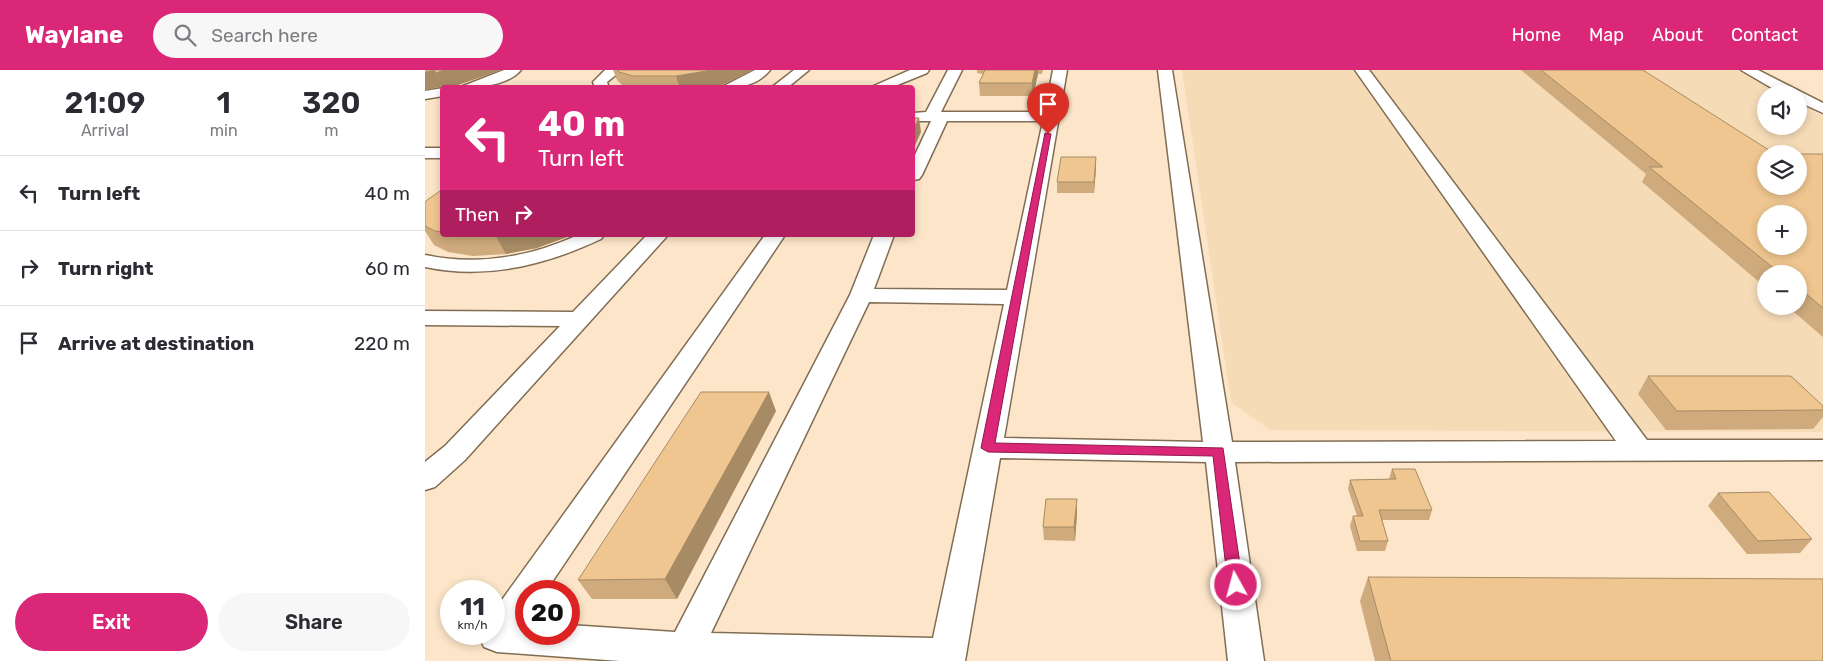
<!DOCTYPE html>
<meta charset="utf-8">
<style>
body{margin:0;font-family:Rubik,sans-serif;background:#f7f7f7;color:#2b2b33;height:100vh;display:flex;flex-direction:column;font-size:19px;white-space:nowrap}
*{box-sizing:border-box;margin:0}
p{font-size:16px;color:#7c7c81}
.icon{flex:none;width:28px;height:28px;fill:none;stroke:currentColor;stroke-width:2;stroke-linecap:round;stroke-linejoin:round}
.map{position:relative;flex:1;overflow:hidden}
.sheet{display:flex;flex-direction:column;background:#fff;width:425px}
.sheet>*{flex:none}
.hud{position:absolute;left:15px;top:15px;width:475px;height:152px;border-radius:5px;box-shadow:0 2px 8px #0003;background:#db2777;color:#fff;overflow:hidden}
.controls{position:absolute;left:1332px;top:15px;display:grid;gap:10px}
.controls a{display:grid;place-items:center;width:50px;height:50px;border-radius:50%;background:#fff;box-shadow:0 2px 8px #0003;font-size:25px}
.speed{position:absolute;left:15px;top:510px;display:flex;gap:10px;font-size:25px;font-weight:700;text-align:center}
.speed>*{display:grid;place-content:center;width:65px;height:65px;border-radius:50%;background:#fff;box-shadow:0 2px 8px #0003;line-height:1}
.speed small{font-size:12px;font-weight:400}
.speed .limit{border:8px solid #d22;background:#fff;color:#111}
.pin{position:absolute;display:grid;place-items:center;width:42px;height:42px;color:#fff;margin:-51px -21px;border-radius:50% 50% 50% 0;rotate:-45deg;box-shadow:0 0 5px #0007}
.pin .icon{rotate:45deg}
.me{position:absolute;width:55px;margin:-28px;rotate:353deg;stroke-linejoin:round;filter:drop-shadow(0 0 4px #0008)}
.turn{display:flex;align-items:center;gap:18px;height:105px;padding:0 15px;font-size:22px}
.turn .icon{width:65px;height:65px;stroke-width:2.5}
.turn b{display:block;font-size:35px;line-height:42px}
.then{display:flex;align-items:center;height:48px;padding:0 15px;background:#0003;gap:10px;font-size:19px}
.eta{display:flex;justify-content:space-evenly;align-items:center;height:85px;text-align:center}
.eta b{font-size:30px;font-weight:600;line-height:35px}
.cta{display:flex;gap:10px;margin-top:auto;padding:10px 15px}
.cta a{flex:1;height:58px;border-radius:30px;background:#db2777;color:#fff;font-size:20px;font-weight:600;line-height:58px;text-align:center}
.cta a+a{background:#f7f7f7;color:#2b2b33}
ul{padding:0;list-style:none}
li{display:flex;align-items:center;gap:15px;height:75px;padding:0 15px;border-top:1px solid #e1e1e2}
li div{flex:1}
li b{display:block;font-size:19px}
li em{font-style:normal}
header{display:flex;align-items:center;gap:30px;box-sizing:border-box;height:70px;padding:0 25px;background:#db2777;color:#fff}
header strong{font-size:24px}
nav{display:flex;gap:28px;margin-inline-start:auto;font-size:18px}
.search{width:350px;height:45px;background:#f7f7f7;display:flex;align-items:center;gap:12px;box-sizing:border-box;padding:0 18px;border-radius:28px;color:#7c7c81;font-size:19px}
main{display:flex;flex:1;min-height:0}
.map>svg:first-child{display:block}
.built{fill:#f6dbb7;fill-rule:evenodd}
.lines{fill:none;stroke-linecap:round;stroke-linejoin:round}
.minor-casing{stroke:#816d53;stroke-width:3}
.minor{fill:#fff;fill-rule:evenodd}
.wall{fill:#ceaa7c}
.shaded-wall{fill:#a78b65}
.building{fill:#efc690;stroke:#a78b65;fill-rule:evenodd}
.route{fill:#db2777;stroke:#8e194d}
</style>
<header>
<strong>Waylane</strong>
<div class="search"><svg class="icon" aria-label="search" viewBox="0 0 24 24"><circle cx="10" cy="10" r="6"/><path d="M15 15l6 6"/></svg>Search here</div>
<nav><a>Home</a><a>Map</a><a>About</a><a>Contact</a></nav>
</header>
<main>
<section class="sheet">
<div class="eta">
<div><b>21:09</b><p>Arrival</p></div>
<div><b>1</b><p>min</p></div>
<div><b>320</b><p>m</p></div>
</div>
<ul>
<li><svg class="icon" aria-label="left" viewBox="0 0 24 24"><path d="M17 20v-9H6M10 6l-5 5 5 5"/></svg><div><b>Turn left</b></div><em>40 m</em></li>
<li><svg class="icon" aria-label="right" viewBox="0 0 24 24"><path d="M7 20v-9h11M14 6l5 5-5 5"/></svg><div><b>Turn right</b></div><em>60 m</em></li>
<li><svg class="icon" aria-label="arrive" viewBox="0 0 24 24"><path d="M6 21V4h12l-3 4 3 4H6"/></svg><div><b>Arrive at destination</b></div><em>220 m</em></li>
</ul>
<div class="cta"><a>Exit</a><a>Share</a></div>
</section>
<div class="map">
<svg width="1398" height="591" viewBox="0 0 1398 591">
<rect width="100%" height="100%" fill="#fce5c8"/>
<path class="built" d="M757,0h554l45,24h-15v32h33v-23l24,13v316l-553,-2 -39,-28zM1341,84h33v32h-33zM1341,144h33v32h-33zM1341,204h33v32h-33z"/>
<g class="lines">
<defs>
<path id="minor" d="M79,0h17c-14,16 -43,18 -63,18z
M180,0h17l-15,12 2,6h-14l-2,-6z
M330,0h15c-13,16 -31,18 -50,18z
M369,0h15l-22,18h-16z
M485,0h19l-2,3 -37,15h-21z
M523,0h14l-21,42h104l8,-42h14l-63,368 199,4 -45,-372h14l60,372 384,-1 -261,-371h14l278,370h176v20l-588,2 29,199h-36l-22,-199 -206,-4 -35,203h-345l-123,-9 -13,-5 -5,-11 1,-2h14v-23l271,-376h20l-239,356h-20v43h43v-9l106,7 175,-337 24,-60h20l-20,54 133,1 36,-169h-96l-25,54 -3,4 -6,1v-21l18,-38h-18v-8l13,-1zM444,232l135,2 -71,334 -222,-5z
M1316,0h17l65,33v10l-24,-11v-8h-17z
M18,18v8l-18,3v-8z
M0,78h18v10h-18z
M153,165h26l-3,4c-55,26 -116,41 -176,28v-12c52,11 105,2 153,-20z
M222,165h21l-203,225 -30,27 -10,3v-28l20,-16 115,-120 -135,-1v-14l148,1z"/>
</defs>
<use href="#minor" class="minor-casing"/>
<use href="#minor" class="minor"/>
</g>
<path class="wall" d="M0,0h76l-52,18h-5l-1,-2 -18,4z
M188,0h140l-33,16 -9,2h-86l-8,-8z
M552,0h66l-1,4h-4l-5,22h-53l-1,-13 4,-9 -6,-1z
M1096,0h122l123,116 57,-32v183l-36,-31h12v-32h-33v14l-124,-106 4,-8z
M671,87v11l-2,25h-37v-11z
M18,119v46h129l-35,13 -31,6 -33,2 -25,-4 -14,-7 -9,-14v-28z
M1223,306l175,30v11l-10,12 -147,1 -28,-36z
M351,341l-99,188h-85l-14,-19z
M967,399l40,41 -3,10h-47l6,21 -3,10h-28l-7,-25 3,-10h4l-9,-27 2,-9 39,-1z
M1293,423l94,46 -12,14 -53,1 -39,-48z
M652,429v14l-2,28 -31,-1 -1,-13z
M943,507l455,84h-448l-15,-60z"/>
<path class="shaded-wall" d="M9,0l9,16 -18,4v-18z
M19,0h57l-52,18h-5l-8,-15z
M287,0h41l-33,16 -9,2h-31l-4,-12z
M610,0h3v4l-5,22 -1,-13z
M494,48l2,14 -8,18v-20z
M671,87v11l-2,25v-11z
M70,165h77l-35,13 -31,6z
M344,322l7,19 -99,188 -12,-20z
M652,429v14l-2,28 -1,-14z"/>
<path class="building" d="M9,0h10l-8,3z
M192,0h95l-36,6h-43l-14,-4z
M560,0h50l-3,13h-53z
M1116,0h102l132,84h-9v32h33v-32h24v154l-24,-20v-14h-18l-132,-107h14zM1341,144h33v32h-33z
M488,48h6l-6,12z
M636,87h35l-2,25h-37z
M18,119v43l-8,-1 -10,-5v-23l2,-3z
M1223,306h143l32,30v4l-146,1z
M276,322h68l-104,187 -87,1z
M967,399h23l17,41h-53l9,31h-28l-7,-25h10l-13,-36 46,-1z
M1344,422l43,47 -54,2 -40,-48z
M621,429h31l-3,28h-31z
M943,507l455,2v82h-432z"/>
<path class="route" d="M620,63l6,1 -56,309 228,5 20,137 -2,5 -5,1 -6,-1 -2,-5 -15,-129 -225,-4 -7,-4z"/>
</svg>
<div class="controls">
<a><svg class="icon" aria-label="sound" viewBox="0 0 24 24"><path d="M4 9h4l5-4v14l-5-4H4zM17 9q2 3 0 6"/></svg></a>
<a><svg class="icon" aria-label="layers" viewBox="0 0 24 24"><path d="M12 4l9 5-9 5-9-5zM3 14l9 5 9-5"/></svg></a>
<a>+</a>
<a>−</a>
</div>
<div class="speed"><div>11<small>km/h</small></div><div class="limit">20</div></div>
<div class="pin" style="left:623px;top:64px;background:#d93025"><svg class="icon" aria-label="arrive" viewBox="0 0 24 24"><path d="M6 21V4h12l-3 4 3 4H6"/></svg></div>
<svg class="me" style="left:811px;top:515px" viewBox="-20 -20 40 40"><circle r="17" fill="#db2777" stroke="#fff" stroke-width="3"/><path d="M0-11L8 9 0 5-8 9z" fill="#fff"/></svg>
<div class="hud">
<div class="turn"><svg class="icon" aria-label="left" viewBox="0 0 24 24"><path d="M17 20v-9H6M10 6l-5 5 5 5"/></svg><div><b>40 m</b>Turn left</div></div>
<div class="then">Then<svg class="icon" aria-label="right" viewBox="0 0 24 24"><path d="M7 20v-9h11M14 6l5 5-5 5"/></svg></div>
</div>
</div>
</main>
